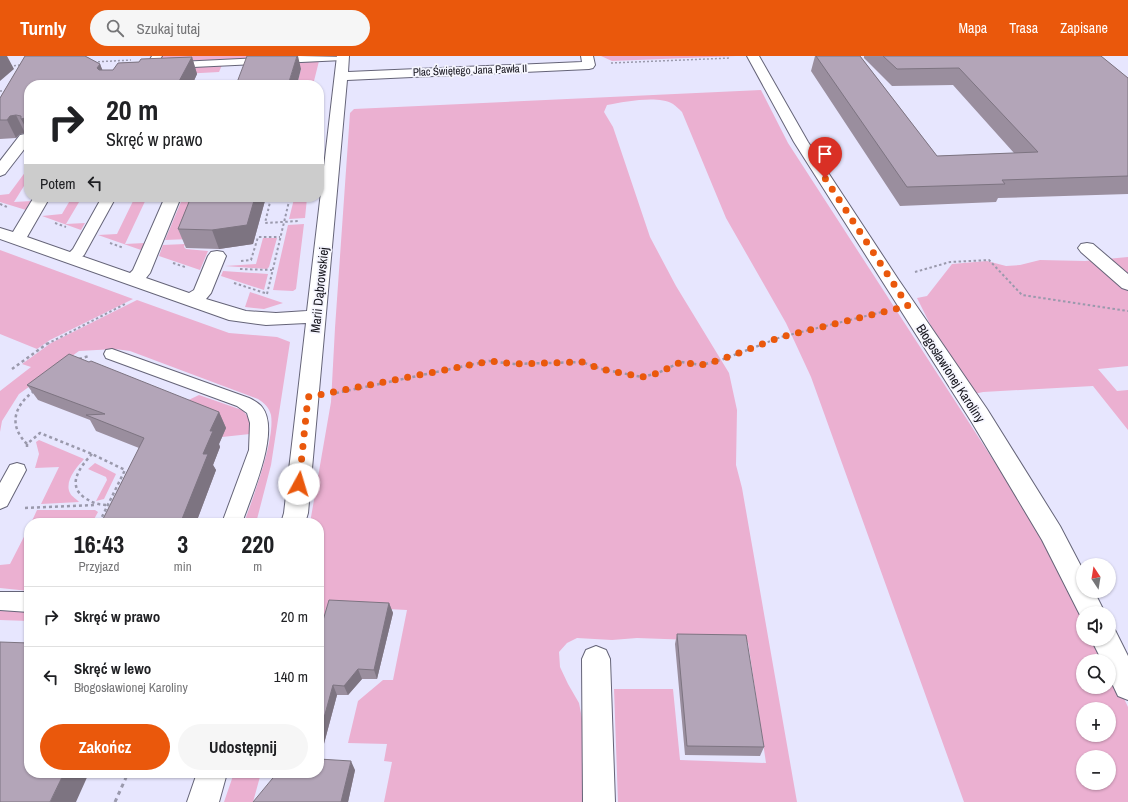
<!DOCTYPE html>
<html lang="pl">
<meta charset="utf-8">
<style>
body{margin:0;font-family:"Archivo Narrow",sans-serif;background:#f6f6f6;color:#202124;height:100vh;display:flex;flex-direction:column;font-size:15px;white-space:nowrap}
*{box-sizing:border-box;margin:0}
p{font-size:13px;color:#757577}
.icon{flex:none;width:22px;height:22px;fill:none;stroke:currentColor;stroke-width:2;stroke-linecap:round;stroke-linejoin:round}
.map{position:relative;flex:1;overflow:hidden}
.panel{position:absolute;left:24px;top:462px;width:300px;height:260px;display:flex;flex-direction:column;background:#fff;border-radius:16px;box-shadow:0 1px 3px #0004}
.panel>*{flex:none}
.banner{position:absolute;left:24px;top:24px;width:300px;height:122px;border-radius:16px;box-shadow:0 1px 3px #0004;background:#fff;color:#202124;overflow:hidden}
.needle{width:26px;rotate:348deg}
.controls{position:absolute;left:1076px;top:502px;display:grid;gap:8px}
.controls a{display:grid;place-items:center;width:40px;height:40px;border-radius:50%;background:#fff;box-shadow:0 1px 3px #0004;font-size:20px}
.pin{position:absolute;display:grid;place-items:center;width:34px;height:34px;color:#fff;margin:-41px -17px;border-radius:50% 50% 50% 0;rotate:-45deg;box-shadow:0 0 4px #0007}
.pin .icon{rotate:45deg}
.me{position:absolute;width:44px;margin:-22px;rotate:6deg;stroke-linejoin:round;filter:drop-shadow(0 0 3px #0008)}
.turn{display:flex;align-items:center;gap:14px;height:84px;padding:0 16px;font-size:18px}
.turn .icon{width:52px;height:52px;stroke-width:2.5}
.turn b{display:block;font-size:28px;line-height:34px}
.then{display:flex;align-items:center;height:38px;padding:0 16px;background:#0003;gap:8px;font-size:15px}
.eta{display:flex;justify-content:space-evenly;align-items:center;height:68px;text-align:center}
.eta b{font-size:24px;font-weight:700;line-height:28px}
.button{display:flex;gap:8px;margin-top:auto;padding:8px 16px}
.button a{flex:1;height:46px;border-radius:24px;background:#ea580c;color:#fff;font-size:16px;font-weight:700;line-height:46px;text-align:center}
.button a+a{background:#f6f6f6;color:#202124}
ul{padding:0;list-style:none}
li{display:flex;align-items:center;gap:12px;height:60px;padding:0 16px;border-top:1px solid #e0e0e0}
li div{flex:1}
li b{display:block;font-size:15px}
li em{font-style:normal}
header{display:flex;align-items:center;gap:24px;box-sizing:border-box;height:56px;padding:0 20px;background:#ea580c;color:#fff}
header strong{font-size:19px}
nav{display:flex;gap:22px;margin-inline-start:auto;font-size:14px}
.search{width:280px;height:36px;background:#f6f6f6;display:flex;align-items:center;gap:10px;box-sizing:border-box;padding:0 14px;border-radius:22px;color:#757577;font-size:15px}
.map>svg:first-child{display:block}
.green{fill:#ebb0d1;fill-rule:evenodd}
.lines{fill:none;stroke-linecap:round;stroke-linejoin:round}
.service-casing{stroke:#656478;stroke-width:2}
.minor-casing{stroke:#656478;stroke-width:2}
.path-far3{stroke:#9a99ac;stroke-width:1.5;stroke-dasharray:2 2;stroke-linecap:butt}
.path-far2{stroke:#9a99ac;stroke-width:2;stroke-dasharray:2.5 2.5;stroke-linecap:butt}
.path-far1{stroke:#9a99ac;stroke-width:2.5;stroke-dasharray:3 3;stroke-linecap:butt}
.path{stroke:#9a99ac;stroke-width:3;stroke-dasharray:4 4;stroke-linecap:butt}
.service{fill:#fff;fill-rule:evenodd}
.minor{fill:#fff;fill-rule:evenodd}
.wall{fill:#9a8e9e}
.shaded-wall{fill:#7d7481}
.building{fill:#b3a5b8;stroke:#7d7481}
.route{stroke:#ea580c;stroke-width:7;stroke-dasharray:0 12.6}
.labels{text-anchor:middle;stroke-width:3.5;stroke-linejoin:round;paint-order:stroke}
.far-street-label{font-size:11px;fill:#14131b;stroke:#f5f5fe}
.street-label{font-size:13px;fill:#14131b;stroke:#f5f5fe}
</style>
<header>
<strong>Turnly</strong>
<div class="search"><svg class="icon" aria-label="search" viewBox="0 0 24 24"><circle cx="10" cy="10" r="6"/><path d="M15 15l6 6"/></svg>Szukaj tutaj</div>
<nav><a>Mapa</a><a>Trasa</a><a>Zapisane</a></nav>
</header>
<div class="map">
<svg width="1128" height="746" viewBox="0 0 1128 746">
<rect width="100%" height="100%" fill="#e7e6fe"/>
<path class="green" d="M162,0h100l-1,2 -103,4z
M601,0h135l-124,5z
M319,5l-6,24h-16l4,-16 -26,1 2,-7z
M222,9l-3,7 -37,2 4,-7z
M761,34l27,53 257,397 38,74v25h13l10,22h-23v26h26v-20l19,40v95h-164l-153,-425 -25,-54 -60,-105 -44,-106c-3,-3 -6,-6 -9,-8 -16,-9 -48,-2 -66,1l-3,7 9,15 37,110 26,49 53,87 8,37 -1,55 6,23 55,314h-179l-4,-113h59l7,71 86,3 -18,-121 -111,-4 -25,2 -35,-2 -10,5 -8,9 1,15 8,17 11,19 10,51 1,48h-206l8,-40 -8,-1 3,-17 -39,-1 10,-42 25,-21h10l14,-70 -78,-4 -6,25h-4v-108h-9l21,-121 4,-74 15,-215 4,-4zM1083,653h26v26h-26zM1083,701h26v26h-26z
M29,111v11l-15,24 18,-1 -6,9 -26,-8v-7l9,-1z
M72,141h10l-16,27 19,-1 -4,7 -39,-14 20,-2z
M135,141h12l-22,47 20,-1 -4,7 -43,-15 19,-1z
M183,141h22l-15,42 -25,1z
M307,142l-2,20 -16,1 5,-20z
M304,168l-8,65 -3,2 -20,-1 15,-65z
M263,182h14l-8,29 -2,2 -42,-3 31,-2z
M185,188l-1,3 2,2 22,2 -8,19 -41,-14 4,-11z
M0,194l133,49 -83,41 -13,9 -37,-15z
M1128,201v109l-30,3 19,22 11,-1v40l-35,-44 -110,6 -9,2 -44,-70 -13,-26 10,-2 25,-32 35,-3 19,5 14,-1 20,-5 45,1z
M223,215l45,3 -4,16 -43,-14z
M250,236l33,11 -19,6 -19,-2z
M137,244l92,33 48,4 13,5 -19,123 -15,58h-12c9,-26 31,-82 27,-108 -2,-8 -7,-12 -13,-16l-128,-48 -15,-2 -36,2 -60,43 -17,27 -2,11v-41l31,-24 -9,-3 29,-21z
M199,339l43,15c8,7 8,14 8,24l-28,3 -48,-30z
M39,384l45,19c-7,8 -20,22 -14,34 2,4 7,6 9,9l-38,2 18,-37 -24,1 4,-14 -3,-12z
M95,407l21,11 -12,25 -8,2 11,-21 -1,-3 -18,-8z
M37,454h58l3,2 -6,11h-61z
M29,471v64l-29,-3v-23l10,-1z
M0,553l29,2v10l-29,-1z
M234,717h27l-8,29h-29z"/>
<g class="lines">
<defs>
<path id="service" d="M152,0h10l-4,7 141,-7 49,1 -5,3 -192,9 -5,-3z
M102,141h14l-32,58c-6,5 -10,8 -18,6l-2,-3 9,-9z
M112,293l137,49c4,2 10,5 13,9 19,24 -11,89 -20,116h-20l27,-73 1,-27 -3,-10 -10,-7 -131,-48 -2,-4 2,-4z
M17,407l7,2 2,5 -19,36 -7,3v-26l10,-18z
M0,536h29v20l-29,-2z"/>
<path id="minor" d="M337,0h12l-1,16 234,-10 -1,-6h12l2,9 -2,3 -4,1 -242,11 -39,433 -3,10h-24l3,-10 22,-190 -40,2 -37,-5 -229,-81v-11l13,4 21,-35h16l-23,40 103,36 3,-3 32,-73h16l-31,76 -4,5 43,15 5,-3 14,-34 3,-4 6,-1 6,1 3,4 -15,37 -5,6 40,12 30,2 31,-2z
M747,0h12l49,86 90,137 89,130 73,117 23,44v21h11l11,22h-22v8l-41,-81 -71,-119 -177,-279z
M25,78l4,1v8l-24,31 -5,2v-15l20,-26z
M1087,187l6,1 35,30v16l-6,-2 -41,-36 -3,-4 3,-4z
M1109,572l6,2 13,26v44l-10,-4 -9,-19v-16h-7l-11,-22h18z
M596,590l10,4 4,9 5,143h-32l-1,-143 4,-9z
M197,717h30l-8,29h-32z"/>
</defs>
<use href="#service" class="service-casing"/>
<use href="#minor" class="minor-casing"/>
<path class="path-far3" d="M94,6l37,-2
M611,7l119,-5
M10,10l11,-1
M0,35h7"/>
<path class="path-far2" d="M290,141l-19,1 -6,25 34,-2
M0,148l7,3
M55,167l11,4
M110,187l14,5
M241,205l10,-1 7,-23h22
M173,207l12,4
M240,213l32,1
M915,216l35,-10 39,-2 33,35 106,16
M234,227l31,10
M267,238l23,-97
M47,288l80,-41
M763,288l18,-7 101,-25"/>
<path class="path-far1" d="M79,303l10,-3
M12,313l36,-26
M336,337l153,-32 25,3 68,-2 19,7 41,8 16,-4 23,-11 20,3 20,-5 45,-17
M27,388c-19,-19 -13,-38 7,-53
M27,391v-3l13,-11 52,21 33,16 -26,53
M92,398c-12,13 -26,31 -7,44 8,5 13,7 23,7
M25,452l70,-3"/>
<path class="path" d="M115,746l13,-29"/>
<use href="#service" class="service"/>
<use href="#minor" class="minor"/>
</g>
<path class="wall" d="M25,0h60l15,8 2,6h11l5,-7 21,-1 2,-3 51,-2 5,17 -5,11h-163v49l-4,-1 -5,1 -4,4 -16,1v-41z
M815,0h45l77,100 77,-3 -61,-68 -61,1 -28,-28v-2h237l27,22v116l-130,4 -2,4 -96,4 -89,-135z
M191,141h75l-13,47 -34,5 -33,-1 -8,-19z
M27,329l192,27 7,16 -7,16 1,3 -7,18 3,5 -20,53h-91l-2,-4 36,-71 -43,-17 -6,-11 -52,-20z
M389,547l4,10 -16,66h-15l-14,16h-11l-17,64 35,11 -7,32h-95l66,-29v-139z
M677,578l87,113 -4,9 -75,-1 -10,-111z"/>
<path class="shaded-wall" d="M0,0h7l7,13 -14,12z
M297,0h1l3,13 -4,16h-9z
M192,1l5,17 -5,11h-15z
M100,8l7,17 -10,-13z
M16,59l9,18 -5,1 -4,4 -9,-18 3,-4z
M29,61v17l-8,-15z
M255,141h11l-13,47 -34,5 -7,-19z
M219,356l7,16 -7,16 1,3 -7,18 3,5 -20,53h-12l-2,-4 28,-88z
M177,463l2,4h-4z
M389,547l4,10 -16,66 -3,-9z
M358,613l4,10 -14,16 -4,-9z
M333,629l4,10 -18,67v-26z
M351,705l4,9 -7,32h-7z
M64,717h25l-13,29h-26z"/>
<path class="building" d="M25,0h60l15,8 -3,4 2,2h14l5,-7 21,-1 2,-3 51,-2 -15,28h-148v32l-8,2v-3l-5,-1 -6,1 -3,4h-7v-22z
M247,0h50l-9,29h-52z
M816,0h44l77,100 101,-4 -79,-84 -62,1 -14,-13h218l27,22v98l-126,4 3,4 -98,3z
M191,141h64l-8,28 -35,5 -34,-1z
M69,298l20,8 2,-1 128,51 -9,19h3l-10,23h5l-26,65h-5l-2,4h-63l2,-3 -11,-1 41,-81 -58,-23 19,-1 -78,-29z
M329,544l60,3 -15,67 -16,-1 -14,17 -11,-1 -14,51v-102z
M677,578l69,1 18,112 -77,-1z
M0,586l29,1v130h35l-14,29h-50z
M319,703l32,2 -10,41h-88l24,-29h42z"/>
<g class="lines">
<path class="route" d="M299,428l9,-87 182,-36 24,3 68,-2 19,7 41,8 16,-4 23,-11 20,3 19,-5 61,-23 127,-31 -83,-128"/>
</g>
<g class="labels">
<g class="far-street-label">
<text transform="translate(470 14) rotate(-2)" y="4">Plac Świętego Jana Pawła II</text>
</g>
<g class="street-label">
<text transform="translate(319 234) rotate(-84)" y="5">Marii Dąbrowskiej</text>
<text transform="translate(951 317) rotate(57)" y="5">Błogosławionej Karoliny</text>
</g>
</g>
</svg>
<div class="controls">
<a><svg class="needle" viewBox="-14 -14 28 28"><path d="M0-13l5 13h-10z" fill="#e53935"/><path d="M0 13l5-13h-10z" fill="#757577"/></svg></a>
<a><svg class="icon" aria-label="sound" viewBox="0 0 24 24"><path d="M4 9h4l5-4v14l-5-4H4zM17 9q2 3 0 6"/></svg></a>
<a><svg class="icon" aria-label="search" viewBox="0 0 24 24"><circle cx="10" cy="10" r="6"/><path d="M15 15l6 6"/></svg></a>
<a>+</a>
<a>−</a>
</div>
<div class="pin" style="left:825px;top:122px;background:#d93025"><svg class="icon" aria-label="arrive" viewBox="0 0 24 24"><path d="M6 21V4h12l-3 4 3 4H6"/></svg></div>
<svg class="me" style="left:299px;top:428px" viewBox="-20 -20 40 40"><circle r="19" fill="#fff"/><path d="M0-13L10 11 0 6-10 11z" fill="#ea580c"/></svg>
<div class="banner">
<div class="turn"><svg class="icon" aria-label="right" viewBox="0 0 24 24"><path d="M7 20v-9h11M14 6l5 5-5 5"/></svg><div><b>20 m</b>Skręć w prawo</div></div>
<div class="then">Potem<svg class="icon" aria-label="left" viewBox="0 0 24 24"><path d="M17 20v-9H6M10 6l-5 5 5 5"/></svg></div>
</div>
<section class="panel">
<div class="eta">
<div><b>16:43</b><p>Przyjazd</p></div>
<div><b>3</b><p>min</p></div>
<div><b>220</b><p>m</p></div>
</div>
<ul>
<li><svg class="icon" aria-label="right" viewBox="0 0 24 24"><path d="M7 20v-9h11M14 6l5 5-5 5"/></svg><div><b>Skręć w prawo</b></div><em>20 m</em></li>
<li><svg class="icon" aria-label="left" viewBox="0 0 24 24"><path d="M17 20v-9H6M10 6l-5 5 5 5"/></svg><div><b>Skręć w lewo</b><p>Błogosławionej Karoliny</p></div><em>140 m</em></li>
</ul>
<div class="button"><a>Zakończ</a><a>Udostępnij</a></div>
</section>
</div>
